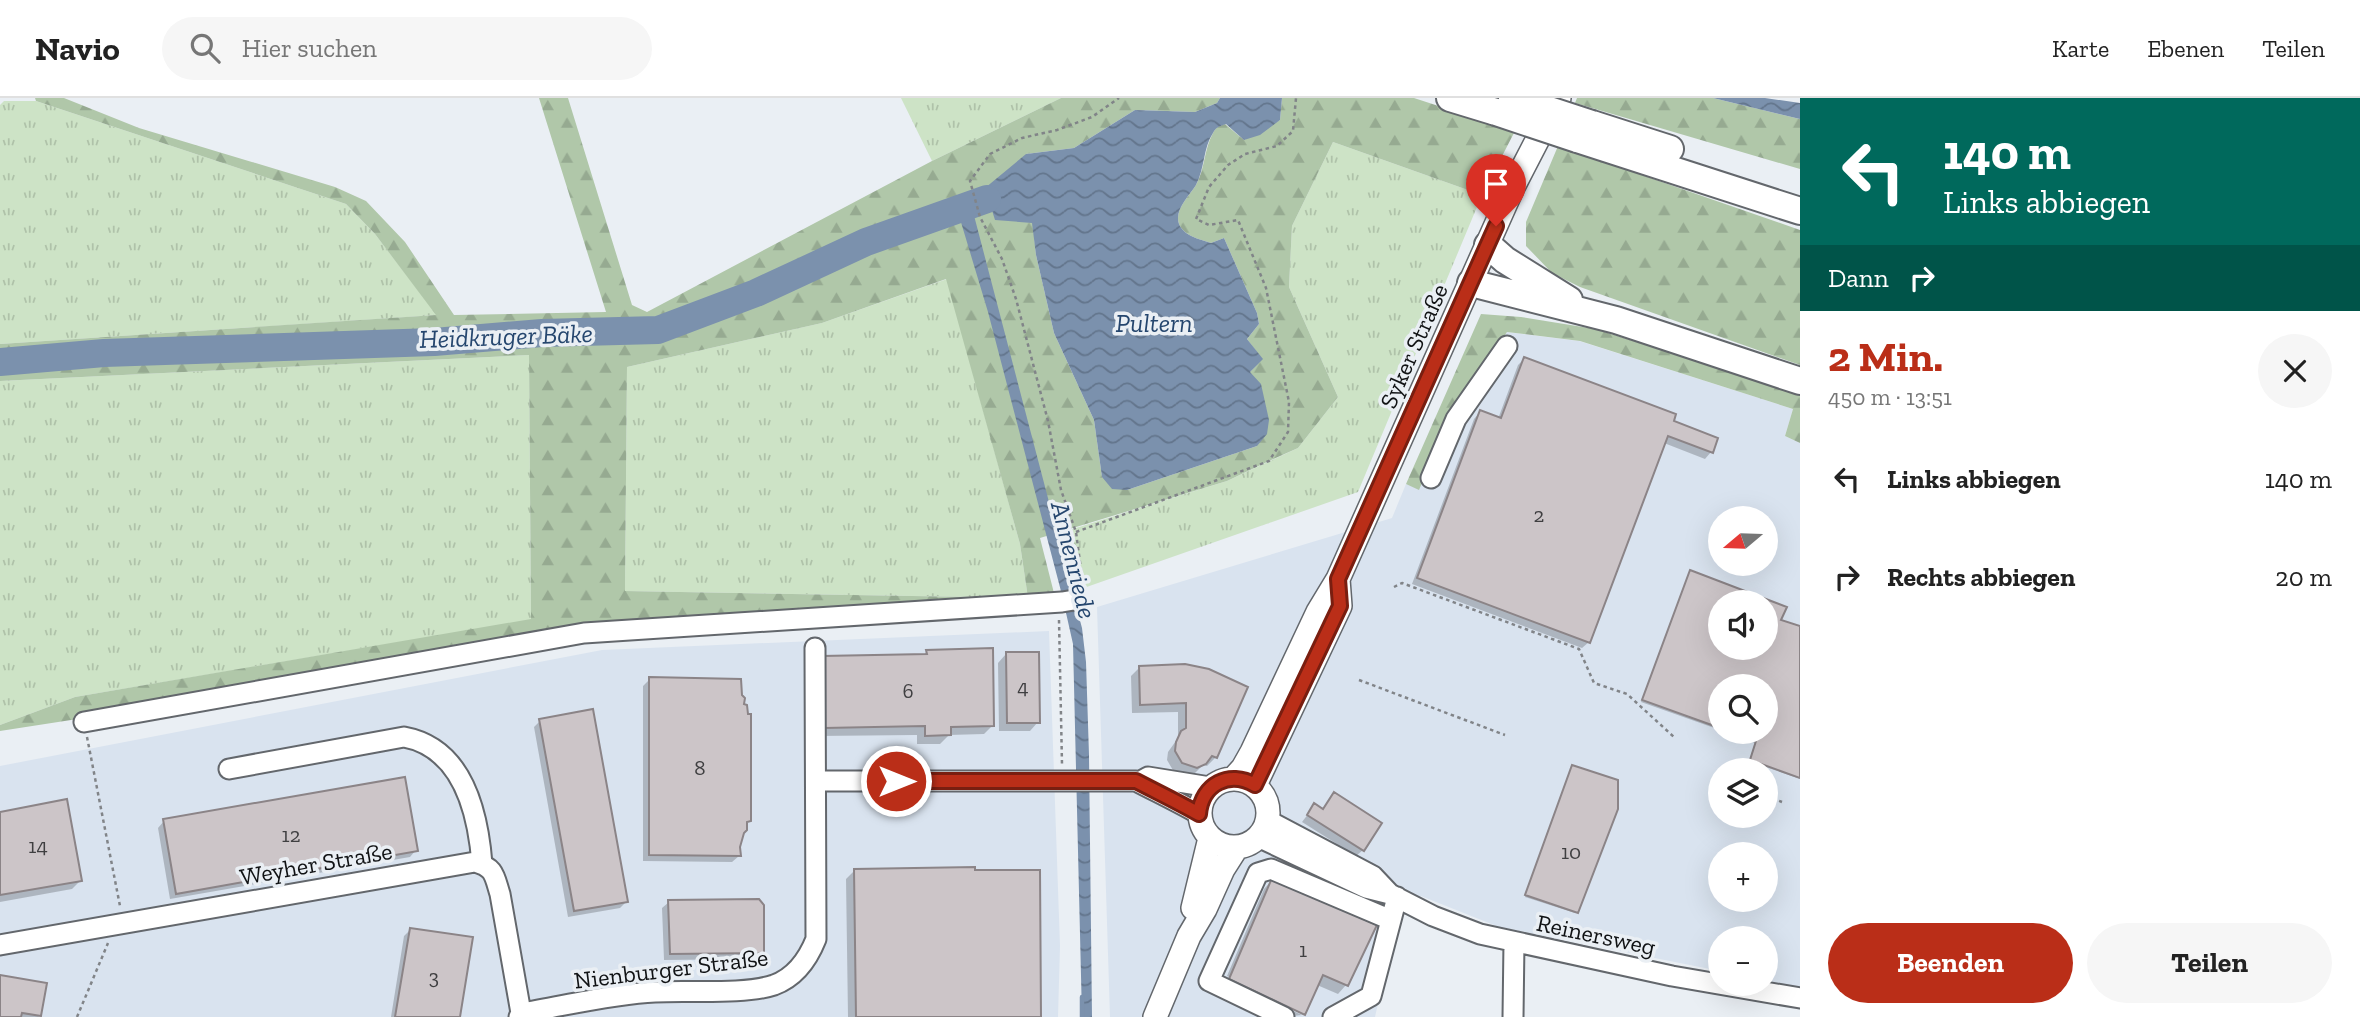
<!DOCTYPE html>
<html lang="de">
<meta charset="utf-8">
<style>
body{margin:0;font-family:"Zilla Slab",serif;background:#f6f6f6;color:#222;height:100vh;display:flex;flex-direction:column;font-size:26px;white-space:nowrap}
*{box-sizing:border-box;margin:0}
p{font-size:23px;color:#767676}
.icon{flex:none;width:38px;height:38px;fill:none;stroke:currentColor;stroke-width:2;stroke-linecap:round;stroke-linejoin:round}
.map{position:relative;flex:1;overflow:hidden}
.sheet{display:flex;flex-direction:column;background:#fff;width:560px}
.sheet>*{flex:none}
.hud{background:#00695c;color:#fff;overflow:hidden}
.needle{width:46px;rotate:251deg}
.fabs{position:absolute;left:1708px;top:408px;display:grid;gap:14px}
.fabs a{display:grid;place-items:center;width:70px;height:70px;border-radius:50%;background:#fff;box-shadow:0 7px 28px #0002;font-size:35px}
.pin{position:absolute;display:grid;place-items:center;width:60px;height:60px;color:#fff;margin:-72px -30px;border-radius:50% 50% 50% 0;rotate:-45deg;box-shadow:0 0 7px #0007}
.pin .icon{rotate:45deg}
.me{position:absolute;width:77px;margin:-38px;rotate:90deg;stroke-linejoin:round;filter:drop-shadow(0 0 5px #0008)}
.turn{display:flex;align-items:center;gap:24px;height:147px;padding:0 28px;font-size:32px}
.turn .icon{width:91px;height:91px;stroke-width:2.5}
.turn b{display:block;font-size:49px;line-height:60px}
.then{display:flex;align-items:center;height:66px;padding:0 28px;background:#0003;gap:14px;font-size:26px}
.round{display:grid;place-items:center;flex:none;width:74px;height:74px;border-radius:37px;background:#f6f6f6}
.overview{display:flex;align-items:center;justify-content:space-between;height:119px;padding:0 28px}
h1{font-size:42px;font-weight:700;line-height:52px;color:#ba2e18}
.cta{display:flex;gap:14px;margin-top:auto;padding:14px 28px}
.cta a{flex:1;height:80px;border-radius:42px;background:#ba2e18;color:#fff;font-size:28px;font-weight:700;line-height:80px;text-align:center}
.cta a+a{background:#f6f6f6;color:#222}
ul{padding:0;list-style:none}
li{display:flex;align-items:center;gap:21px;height:98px;padding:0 28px}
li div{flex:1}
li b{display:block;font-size:26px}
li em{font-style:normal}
header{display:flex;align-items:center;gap:42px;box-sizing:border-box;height:98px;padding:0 35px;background:#fff;border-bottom:2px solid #e0e0e0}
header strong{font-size:33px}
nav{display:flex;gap:38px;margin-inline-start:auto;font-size:24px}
.search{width:490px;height:63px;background:#f6f6f6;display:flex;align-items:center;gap:18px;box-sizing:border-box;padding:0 24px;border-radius:38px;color:#767676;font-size:26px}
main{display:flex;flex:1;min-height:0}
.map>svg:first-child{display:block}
.built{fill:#d9e3ef;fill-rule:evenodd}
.grass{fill:url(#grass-tufts)}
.forest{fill:url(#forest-firs);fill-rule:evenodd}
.water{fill:url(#water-waves)}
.shadow{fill:#0003;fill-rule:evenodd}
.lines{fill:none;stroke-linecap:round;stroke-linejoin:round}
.stream{stroke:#7b91ad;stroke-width:4.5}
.river{stroke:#7b91ad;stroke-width:28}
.building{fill:#ccc5c8;stroke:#8b8487;stroke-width:2;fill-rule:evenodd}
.minor-casing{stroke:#63676c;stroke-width:23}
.major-casing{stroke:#63676c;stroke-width:26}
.highway-casing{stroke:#63676c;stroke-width:30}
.path{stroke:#818488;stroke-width:2.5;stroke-dasharray:3.5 3.5;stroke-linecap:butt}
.minor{stroke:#fff;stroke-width:19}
.major{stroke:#fff;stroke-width:23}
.highway{stroke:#fff;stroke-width:26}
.highway-bridge-casing{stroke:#63676c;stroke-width:30;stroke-linecap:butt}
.highway-bridge{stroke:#fff;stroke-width:26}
.route-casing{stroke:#791e10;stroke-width:18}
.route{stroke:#ba2e18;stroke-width:12}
.labels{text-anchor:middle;stroke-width:7;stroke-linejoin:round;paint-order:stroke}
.number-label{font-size:21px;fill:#3f3f41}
.street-label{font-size:24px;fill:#101214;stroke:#eaeff4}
.water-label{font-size:26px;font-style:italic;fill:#25466e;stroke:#eaeff4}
</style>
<header>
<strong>Navio</strong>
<div class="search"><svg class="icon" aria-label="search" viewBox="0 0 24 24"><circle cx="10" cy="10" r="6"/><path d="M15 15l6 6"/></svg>Hier suchen</div>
<nav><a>Karte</a><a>Ebenen</a><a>Teilen</a></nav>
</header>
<main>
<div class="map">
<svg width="1800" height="919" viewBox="0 0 1800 919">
<defs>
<pattern id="grass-tufts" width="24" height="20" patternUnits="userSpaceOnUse" patternTransform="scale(1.75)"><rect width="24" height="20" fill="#cde3c6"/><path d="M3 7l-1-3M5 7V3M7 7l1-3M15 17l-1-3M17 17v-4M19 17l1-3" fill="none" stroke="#afc2a9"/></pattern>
<pattern id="forest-firs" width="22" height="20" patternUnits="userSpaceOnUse" patternTransform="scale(1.75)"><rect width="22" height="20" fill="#b0c7a9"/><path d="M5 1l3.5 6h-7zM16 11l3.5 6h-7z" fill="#96aa91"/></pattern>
<pattern id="water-waves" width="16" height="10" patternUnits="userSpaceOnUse" patternTransform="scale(1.75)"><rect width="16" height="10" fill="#7b91ad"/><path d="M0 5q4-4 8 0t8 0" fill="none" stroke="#63758c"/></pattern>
</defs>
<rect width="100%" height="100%" fill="#eaeff4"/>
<path class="built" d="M1507,234l72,9 214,68 -8,27 15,7v545l-34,-7v-43h-46v33l-221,-44 -78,-31 -24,23 -22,98h-265l-13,-410 295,-89 14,-34 13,5 32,-74zM1720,420h46v46h-46zM1720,504h46v46h-46zM1720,588h46v46h-46zM1720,672h46v46h-46zM1720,756h46v46h-46z
M1049,533l11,315 -2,71h-1058v-251l602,-116z"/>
<path class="grass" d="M901,0h160l-129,63z
M4,3h32l310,103 29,30 62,81 -437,29v-239z
M1333,44l149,53 -124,297 -280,98 -15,-58 164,-51 71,-33 40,-51 -49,-110 3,-61z
M947,181l73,265 8,54 -403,-7 2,-224 195,-44z
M529,257l2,265 -456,77 -75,28v-344z"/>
<path class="forest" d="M35,0h29l75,30 196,59 31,14 39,41 49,73 152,-3 -67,-214h29l64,207 15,7 285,-151 129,-63h159l-3,5 -22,9 -60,-2 -61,38 -48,6 10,101 18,78 40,87 8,57 25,13 130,-44 -7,-74 12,-13 -15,-20 12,-15 -2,-11 -33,-75 -13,5c-12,-4 -27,-7 -32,-19 -5,-14 10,-28 17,-39 9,-16 8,-36 17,-52 3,-6 6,-7 12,-9l19,16 36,-20 2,-22h132l101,33 -33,64 -149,-53 -41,84 -3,61 49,110 -40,51 -29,13 -42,20 -187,57 16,63 -457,28 -457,80 -142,22v-6l75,-28 456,-78 -2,-264 -529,26v-15l129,-10 305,-11 89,-8 106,-3 1,-6 -111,5 -83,7 -436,17v-13l436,-29 -61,-81 -29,-30 -310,-103zM946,181l74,265 8,54 -403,-7 2,-224 195,-44z
M1577,0h136l87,21v50l-225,-66z
M1558,48l242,84v135l-220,-78 -28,-14 -26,-27v-24z
M1481,216l40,3 74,12 205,64v50l-15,-7 8,-27 -213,-68 -73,-9 -56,83 -32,75 -13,-6z"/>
<path class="water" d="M1220,0h62l-2,22 -20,15 -16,5 -18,-16c-6,2 -10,3 -13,9 -10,15 -8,35 -17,52 -7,11 -22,25 -17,39 5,12 20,15 32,19l13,-5 33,75 2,11 -12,15 16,20 -13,13 11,12 8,36 -2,14 -10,12 -130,44 -15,-1 -10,-12 -8,-57 -40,-87 -18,-78 -4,-32 -37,-3 -10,-32 41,-34 48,-6 61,-38 60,2 22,-9z
M1713,0h52l35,5v16z
M971,106l111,424 4,34 3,93 3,262h-10l-9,-373 -11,-49 -74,-283 -31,-103z"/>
<path class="shadow" d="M1524,261l147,63 40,30 -6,7 -41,-16 -75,199 -7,6 -170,-64 62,-165 6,-7 18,7 20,-54z
M1690,474l95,36 -7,13 22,7v151l-51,-18 6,-18 -31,-11h42v-46h-46v44l-79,-28zM1720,504h46v46h-46z
M927,553l66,74 -9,9 -35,1 -9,9h-23v-9l-101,1 -2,-70 109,-10z
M1006,556l32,68 -8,9h-31l-1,-68z
M1185,568l31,91 -9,9 -4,-1 -8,8 -8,3 -13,-4 -7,-12 1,-8 10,-14v-26l-46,1 -1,-37 9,-9z
M650,581l99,142 -4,4 -7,22 1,9 -7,6 -89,-1v-175z
M540,623l87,180 -7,7 -52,9 -34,-190z
M1572,669l4,145 -1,1 -50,-16z
M1334,696l29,56 -7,6 -54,-34 13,-17 7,5z
M0,715l81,67 -9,9 -72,13z
M164,723l252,29 -6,7 -240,42 -12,-71z
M855,772l118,1 67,146h-192l-2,-138z
M1272,782l74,105 -8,9 -21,-9 -15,30v-4l-75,-35 37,-87z
M669,804l94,51 -7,6 -92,1 -2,-52z
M410,832l48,87h-67l13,-81z
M0,879l40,39 -2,1h-38z
M1225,881l77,36 -19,2z"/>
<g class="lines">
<path class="stream" d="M1082,919v-20"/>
<path class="river" d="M0,264l104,-9 330,-11 108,-9 116,-3 98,-37 110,-51 121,-43"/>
</g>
<path class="building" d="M1524,259l152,57 -2,7 44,17 -5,15 -45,-17 -78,207 -173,-65 63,-168 21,8z
M1690,472l97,37 -6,13 19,6v152l-50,-18 6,-19 -27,-9h37v-46h-46v42l-78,-28zM1720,504h46v46h-46z
M993,550l1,78 -43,1v8l-26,1v-10l-101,2 -2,-72 105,-2 -1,-4z
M1006,554h33l1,71h-33z
M1185,566l24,5 39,18 -31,71 -5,-2 -6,8 -9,4 -15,-5 -7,-12 1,-9 5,-11 5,-3v-25l-46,2 -1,-39z
M649,579l92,2 1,16 3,3 -1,6 3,1 1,9h3v107l-4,1v8l-3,3 -4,14 1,9 -92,-1z
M593,611l35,193 -54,9 -35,-192z
M1572,667l46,15v29l-40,104 -53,-18z
M405,679l13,74 -242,43 -13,-75z
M1334,694l48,31 -18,28 -57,-36 7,-12 9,6z
M67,701l15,82 -82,14v-83z
M975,769v3h65l1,147h-185l-2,-148z
M1272,780l105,47 -29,61 -25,-11 -18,40 -76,-36z
M759,801l5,6v48l-94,1 -2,-54z
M410,830l63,9 -13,80h-65z
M0,877l47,8 -6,33 -19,-3 -1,4h-21z"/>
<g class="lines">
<defs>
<path id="minor" d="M1431,380l25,-59 51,-73
M84,624l500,-89 478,-31 12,-2
M229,671l175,-32c59,11 74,75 78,127
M816,683h320c21,11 42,21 63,33
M1139,684l9,-5 62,10
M1267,722l106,56 17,18
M1258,739l108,51 24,6 43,22 47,18 192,42 128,22
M0,847l475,-83c20,6 19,13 25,32l21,119 -2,4
M521,915c43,-7 91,-19 134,-21 33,-2 89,3 119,-7 22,-8 34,-26 42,-46l-1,-291
M1284,919l-75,-36 49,-108 13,-4 120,51 6,-23
M1333,919l38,-21 20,-76
M1513,919l1,-75"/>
<path id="major" d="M1234,680l9,-10 9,-16 66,-140 20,-33 175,-392 46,-89
M1200 715a34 34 0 1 1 68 0a34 34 0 1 1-68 0Z
M1255,687l85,-179 -2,-27
M1193,810l17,-70
M1155,919l34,-81 16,-27 18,-40 14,-22"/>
<path id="highway" d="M1450,0l46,14
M1592,26l78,25
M1577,41l223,72
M1488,147l17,15 64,40
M1471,185l145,37 184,61"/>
</defs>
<use href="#minor" class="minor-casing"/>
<use href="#major" class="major-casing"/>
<use href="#highway" class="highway-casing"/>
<path class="path" d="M1076,434l193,-71 19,-29 1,-30 -23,-114 -28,-68 -29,5 -13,-6 13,-32 19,-22 17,-11 32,-8 16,-15 3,-33
M1083,487l-7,-53 -15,-42 -13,-69 -32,-122 -14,-40 -22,-42 -10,-36 20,-27 32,-16 35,-8 35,-13 27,-19
M1394,489l8,-4 177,66 15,34 33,11 47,43
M1059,522l3,144
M1359,582l146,55
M87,639l33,169
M1766,698l16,6
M77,919l31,-74"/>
<use href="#minor" class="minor"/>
<use href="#major" class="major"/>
<use href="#highway" class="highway"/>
<defs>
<path id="highway-bridge" d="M1512,0l80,26
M1496,14l81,27"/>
</defs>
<use href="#highway-bridge" class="highway-bridge-casing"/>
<use href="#highway-bridge" class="highway-bridge"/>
</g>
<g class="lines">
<defs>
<path id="route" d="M896,683h240c21,11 42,21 63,33 3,-30 30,-44 56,-29l85,-179 -2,-27 158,-353"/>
</defs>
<use href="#route" class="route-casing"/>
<use href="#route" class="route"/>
</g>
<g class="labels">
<g class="number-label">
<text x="1539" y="424">2</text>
<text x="1023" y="596">4</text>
<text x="908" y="600">6</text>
<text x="700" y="677">8</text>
<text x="291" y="744">12</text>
<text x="38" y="755">14</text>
<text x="1571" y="761">10</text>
<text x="1303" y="859">1</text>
<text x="434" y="886">3</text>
</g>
<g class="street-label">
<text transform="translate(1414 248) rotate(-66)" y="8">Syker Straße</text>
<text transform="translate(316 766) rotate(-10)" y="8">Weyher Straße</text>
<text transform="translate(1596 837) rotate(12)" y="8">Reinersweg</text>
<text transform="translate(671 871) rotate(-7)" y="8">Nienburger Straße</text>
</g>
<g class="water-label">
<text x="1154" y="234">Pultern</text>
<text transform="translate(506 238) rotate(-2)" y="9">Heidkruger Bäke</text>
<text transform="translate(1074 462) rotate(76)" y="9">Annenriede</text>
</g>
</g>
</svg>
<div class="fabs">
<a><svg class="needle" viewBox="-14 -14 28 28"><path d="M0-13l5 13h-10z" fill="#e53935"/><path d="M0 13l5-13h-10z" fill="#767676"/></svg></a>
<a><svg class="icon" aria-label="sound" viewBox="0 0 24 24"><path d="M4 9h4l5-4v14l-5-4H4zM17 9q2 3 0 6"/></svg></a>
<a><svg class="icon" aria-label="search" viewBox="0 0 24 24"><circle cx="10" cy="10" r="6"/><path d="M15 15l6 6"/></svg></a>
<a><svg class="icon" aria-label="layers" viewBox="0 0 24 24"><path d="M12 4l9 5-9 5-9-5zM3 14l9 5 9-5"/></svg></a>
<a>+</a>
<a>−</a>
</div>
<div class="pin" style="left:1496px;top:128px;background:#d93025"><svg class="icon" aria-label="arrive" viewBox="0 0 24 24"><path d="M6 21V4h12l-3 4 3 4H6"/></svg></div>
<svg class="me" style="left:896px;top:683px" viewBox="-20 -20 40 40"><circle r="17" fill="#ba2e18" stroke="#fff" stroke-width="3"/><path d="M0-11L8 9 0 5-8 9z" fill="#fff"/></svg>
</div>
<section class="sheet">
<div class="hud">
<div class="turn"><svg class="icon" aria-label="left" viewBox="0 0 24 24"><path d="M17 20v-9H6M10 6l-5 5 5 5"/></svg><div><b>140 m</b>Links abbiegen</div></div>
<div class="then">Dann<svg class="icon" aria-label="right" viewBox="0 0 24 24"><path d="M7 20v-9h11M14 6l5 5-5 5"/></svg></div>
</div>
<div class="overview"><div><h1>2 Min.</h1><p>450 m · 13:51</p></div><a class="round"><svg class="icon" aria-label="close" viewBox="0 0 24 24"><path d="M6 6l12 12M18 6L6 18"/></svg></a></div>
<ul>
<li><svg class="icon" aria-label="left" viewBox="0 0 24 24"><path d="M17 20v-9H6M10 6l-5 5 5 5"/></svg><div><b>Links abbiegen</b></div><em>140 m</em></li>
<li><svg class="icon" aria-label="right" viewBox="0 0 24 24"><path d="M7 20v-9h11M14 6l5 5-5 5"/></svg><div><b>Rechts abbiegen</b></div><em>20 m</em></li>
</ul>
<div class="cta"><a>Beenden</a><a>Teilen</a></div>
</section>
</main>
